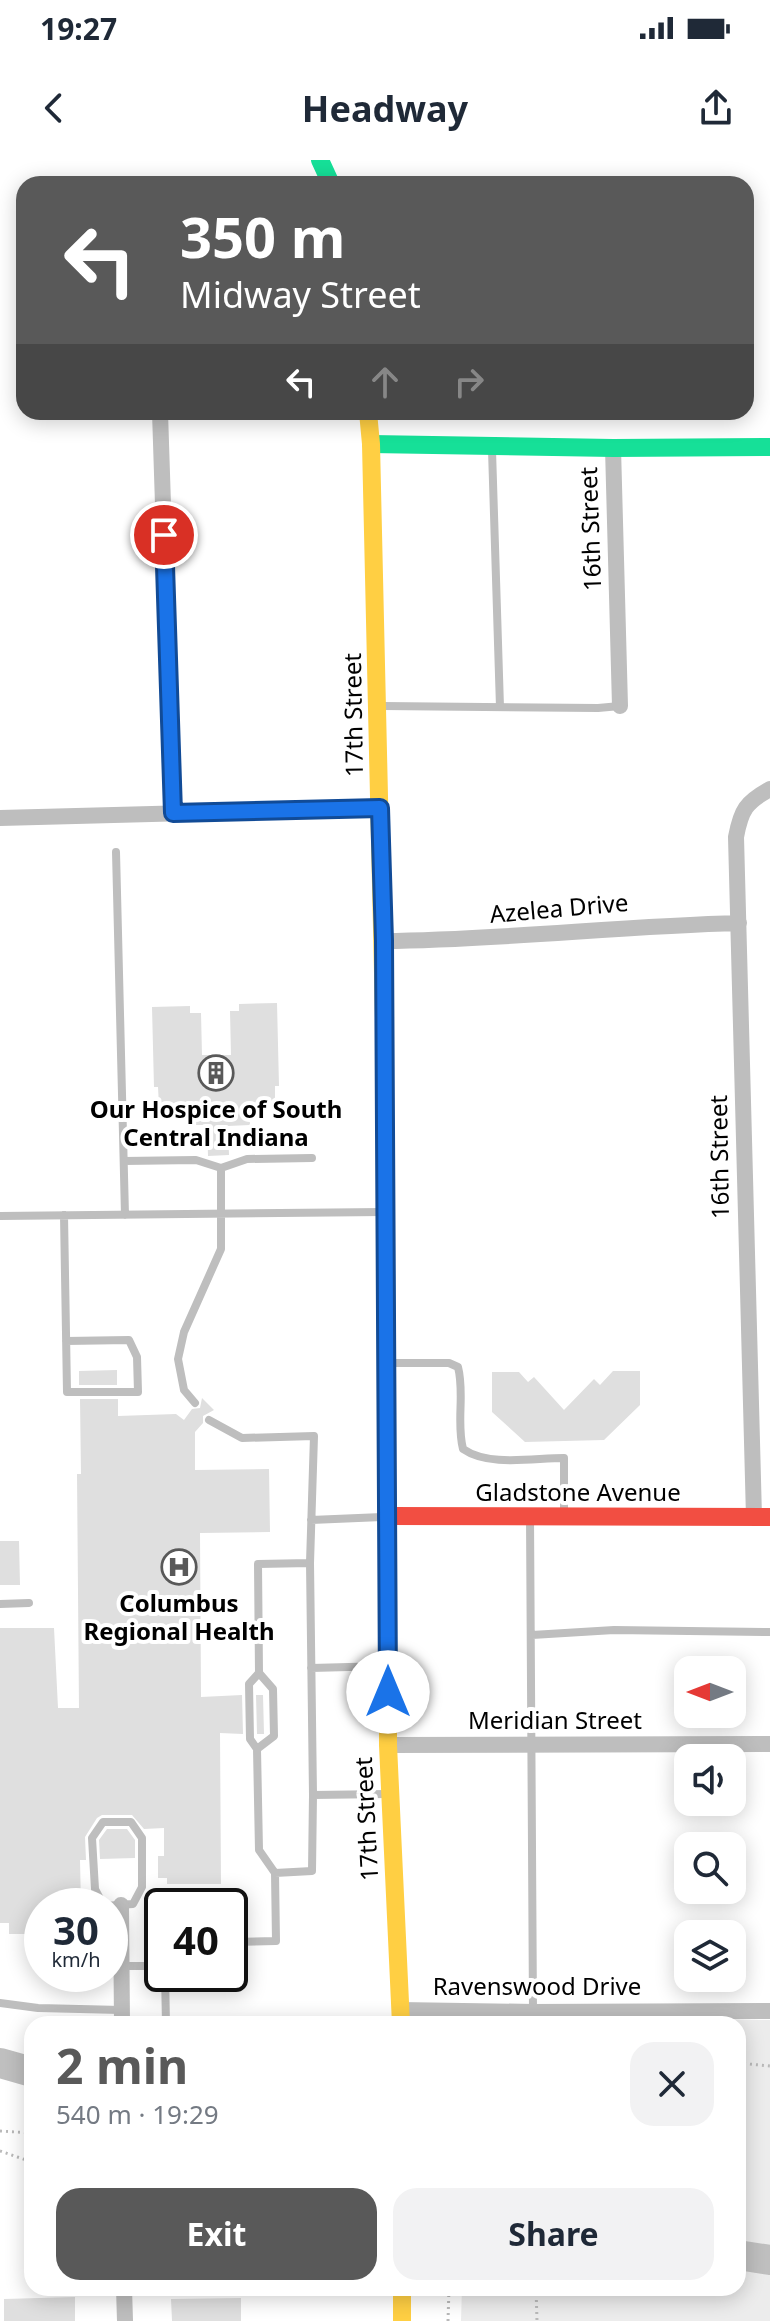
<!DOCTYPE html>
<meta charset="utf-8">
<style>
body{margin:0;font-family:"Noto Sans",sans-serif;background:#f2f2f3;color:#1f2937;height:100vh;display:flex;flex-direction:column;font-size:30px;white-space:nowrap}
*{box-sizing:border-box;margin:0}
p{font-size:26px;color:#747a83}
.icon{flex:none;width:44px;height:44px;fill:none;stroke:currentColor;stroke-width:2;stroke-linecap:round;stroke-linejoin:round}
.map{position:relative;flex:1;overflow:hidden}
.details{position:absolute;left:24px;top:1856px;width:722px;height:280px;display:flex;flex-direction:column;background:#fff;border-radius:24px;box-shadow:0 4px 20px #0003}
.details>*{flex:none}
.banner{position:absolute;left:16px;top:16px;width:738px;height:244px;border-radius:24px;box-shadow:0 4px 20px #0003;background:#595959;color:#fff;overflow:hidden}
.needle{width:52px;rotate:270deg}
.tools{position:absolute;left:674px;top:1496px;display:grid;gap:16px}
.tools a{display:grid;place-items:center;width:72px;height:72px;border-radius:16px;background:#fff;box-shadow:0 4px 20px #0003;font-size:40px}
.speed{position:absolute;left:24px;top:1728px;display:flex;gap:16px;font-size:40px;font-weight:700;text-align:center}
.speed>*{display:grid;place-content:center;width:104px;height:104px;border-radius:50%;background:#fff;box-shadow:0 4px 20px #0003;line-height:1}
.speed small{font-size:20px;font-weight:400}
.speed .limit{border:4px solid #111;border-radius:12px;background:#fff;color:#111}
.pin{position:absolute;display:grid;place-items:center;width:68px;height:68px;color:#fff;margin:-34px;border:4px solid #fff;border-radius:50%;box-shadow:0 2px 8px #0007}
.me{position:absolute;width:88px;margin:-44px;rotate:0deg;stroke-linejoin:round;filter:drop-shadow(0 0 6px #0008)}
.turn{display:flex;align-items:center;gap:28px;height:168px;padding:0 32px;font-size:36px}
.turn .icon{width:104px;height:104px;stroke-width:2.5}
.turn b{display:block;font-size:56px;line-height:68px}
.lanes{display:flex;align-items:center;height:76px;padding:0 32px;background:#0003;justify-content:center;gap:40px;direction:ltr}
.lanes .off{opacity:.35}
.round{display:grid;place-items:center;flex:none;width:84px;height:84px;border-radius:24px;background:#f2f2f3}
.overview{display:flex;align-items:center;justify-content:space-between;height:136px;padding:0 32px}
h1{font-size:48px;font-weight:700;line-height:60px;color:#595959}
.action{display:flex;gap:16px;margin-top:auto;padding:16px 32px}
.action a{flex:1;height:92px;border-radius:24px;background:#595959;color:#fff;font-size:32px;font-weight:700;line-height:92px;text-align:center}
.action a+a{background:#f2f2f3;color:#1f2937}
.status{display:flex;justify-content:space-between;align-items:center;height:56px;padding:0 40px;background:#fff;direction:ltr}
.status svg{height:22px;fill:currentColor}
header{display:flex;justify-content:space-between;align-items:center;height:104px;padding:0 32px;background:#fff;font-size:36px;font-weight:700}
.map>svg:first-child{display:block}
.green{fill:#ececec}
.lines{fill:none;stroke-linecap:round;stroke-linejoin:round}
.river{stroke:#bfbfbf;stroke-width:30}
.building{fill:#dfdfdf}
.path{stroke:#b9b9b9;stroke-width:3;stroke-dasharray:2 4;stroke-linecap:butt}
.lane{stroke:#bebebe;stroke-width:8}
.street{stroke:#bebebe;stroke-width:16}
.fast{stroke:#16e098;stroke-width:18}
.slow{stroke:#ffcf43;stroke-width:18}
.jam{stroke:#f24e42;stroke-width:18}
.route-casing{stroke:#114b97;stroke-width:20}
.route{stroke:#1a73e8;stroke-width:14}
.labels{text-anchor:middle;stroke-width:8;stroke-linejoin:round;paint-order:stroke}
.street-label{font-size:24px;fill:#000;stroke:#fff}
.poi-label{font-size:24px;font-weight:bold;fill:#000;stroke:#fff}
</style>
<div class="status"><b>19:27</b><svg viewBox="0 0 49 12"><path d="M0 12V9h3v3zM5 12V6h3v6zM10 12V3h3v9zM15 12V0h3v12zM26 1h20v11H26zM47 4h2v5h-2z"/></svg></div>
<header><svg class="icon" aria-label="back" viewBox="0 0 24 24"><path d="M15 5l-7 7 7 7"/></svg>Headway<svg class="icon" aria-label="share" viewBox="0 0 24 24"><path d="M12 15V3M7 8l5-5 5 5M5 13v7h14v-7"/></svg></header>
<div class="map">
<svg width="770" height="2161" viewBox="0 0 770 2161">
<rect width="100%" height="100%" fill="#fff"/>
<path class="green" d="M572,1858l198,2v301h-309l1,-33h276v-264h-293z"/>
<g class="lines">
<path class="river" d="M0,1903l32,9
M738,2095l32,5"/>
</g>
<path class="building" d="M277,843l2,83h-4v19h-26l1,20 -22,1 1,29 -21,1 -1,-31h-19v-20l-29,1 -1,-19h-4l-2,-80 38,-1v7h11l1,42h29l-1,-44h9v-7z
M117,1210v15h-38v-14z
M613,1211h27v34l-36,35 -79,2 -33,-30v-40h27l9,10 6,-5 30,33 30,-31 6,6z
M202,1238l12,12 -11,6v7l-8,9v38l74,-1 1,63 -70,1 1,164 41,-2 1,39 -23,-1 1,151h-54v-6h-9v-22h6v-28l-20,1 -12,-14h-30l-5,3 -12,19 1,23h-6l1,46h-39v28h-33v-11h-9v-295h54l4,80h21l-2,-234h4l-1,-75h38v17l58,-2 8,6 8,-11 8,-1z
M0,1381h19l1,44h-20z
M256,1535h7l1,39h-7z
M107,1669h20l8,11v18l-35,1 -1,-19z
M75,2137v24h-71v-22z
M241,2138v23h-69l-1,-22z"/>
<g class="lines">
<path class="path" d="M738,1903l32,3
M0,1971l32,2
M0,1991l32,11
M536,2128l1,33
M448,2161l1,-33"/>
<path class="lane" d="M492,290l8,257
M383,546l215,2 22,-2
M116,692l9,363
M124,1001l72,-1 25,8 26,-9 65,-1
M64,1055l3,177h71l-1,-35 -8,-17 -63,1
M0,1056l383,-4
M390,1203h59l9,4c7,27 -2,55 5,82 26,18 70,9 101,9v56
M195,1243l-11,-13 -6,-31 6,-27 37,-83v-81
M209,1260l33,18 72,-2 -4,127 3,232 74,-1
M530,1357l3,495
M311,1360l71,-3
M0,1444l29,-1
M532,1475l82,-5 156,2
M311,1508l76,-2
M257,1589l-7,-10 -1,-55 10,-11
M103,1662h28l11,16v49l-9,17 -29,2 -9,-17 -3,-51z
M275,1713l37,-2 1,-76
M230,1782l46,-1 -1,-68 -16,-23 -2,-101 17,-13 -1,-47 -14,-16 -1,-109 52,-1
M122,1806h40
M165,1814l1,50
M0,1843l38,5 83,2"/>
<path class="street" d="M160,252l13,401
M613,288l7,258
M0,658l380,-10
M384,781c118,-1 236,-15 355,-18
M754,1357l-18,-680c5,-27 10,-35 34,-48
M388,1585l382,-1
M121,1745l1,119
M400,1850l133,2 237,-1
M124,2128l1,33"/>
<path class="fast" d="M320,0l11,24
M371,284l242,4 157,-1
M386,1107l2,413"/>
<path class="slow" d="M368,252l3,32 13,573
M388,1520v65l13,279
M402,2128v33"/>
<path class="jam" d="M384,857l2,250
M386,1356l384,1"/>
</g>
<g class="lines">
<defs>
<path id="route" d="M164,375l9,278 207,-5 4,133 4,751"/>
</defs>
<use href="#route" class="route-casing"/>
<use href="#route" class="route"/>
</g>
<defs>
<symbol id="building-ring" viewBox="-11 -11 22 22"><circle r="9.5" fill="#fff" stroke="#595959" stroke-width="1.5"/><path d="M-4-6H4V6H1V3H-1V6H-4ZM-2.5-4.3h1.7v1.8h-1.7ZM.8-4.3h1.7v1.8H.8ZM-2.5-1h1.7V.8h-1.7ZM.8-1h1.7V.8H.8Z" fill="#595959"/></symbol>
<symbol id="hospital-ring" viewBox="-11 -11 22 22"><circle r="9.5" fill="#fff" stroke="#595959" stroke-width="1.5"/><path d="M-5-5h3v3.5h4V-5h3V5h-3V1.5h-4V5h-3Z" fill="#595959"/></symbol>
</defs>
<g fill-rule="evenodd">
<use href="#building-ring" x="196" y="893" width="40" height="40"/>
<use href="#hospital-ring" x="159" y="1387" width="40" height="40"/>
</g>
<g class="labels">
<g class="street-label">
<text transform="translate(591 369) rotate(-92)" y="8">16th Street</text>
<text transform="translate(354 555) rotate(-91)" y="8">17th Street</text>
<text transform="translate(559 749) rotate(-5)" y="8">Azelea Drive</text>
<text transform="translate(720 997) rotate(-91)" y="8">16th Street</text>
<text x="578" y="1341">Gladstone Avenue</text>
<text x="555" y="1569">Meridian Street</text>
<text transform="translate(367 1659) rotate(-93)" y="8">17th Street</text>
<text x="537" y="1835">Ravenswood Drive</text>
</g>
<g class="poi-label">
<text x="216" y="958">Our Hospice of South<tspan x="216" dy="28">Central Indiana</tspan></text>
<text x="179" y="1452">Columbus<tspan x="179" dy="28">Regional Health</tspan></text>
</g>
</g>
</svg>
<div class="tools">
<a><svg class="needle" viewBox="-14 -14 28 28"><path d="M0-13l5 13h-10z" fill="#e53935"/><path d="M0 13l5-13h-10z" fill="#747a83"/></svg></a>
<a><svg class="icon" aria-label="sound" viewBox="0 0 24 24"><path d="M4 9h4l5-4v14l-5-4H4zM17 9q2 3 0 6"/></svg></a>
<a><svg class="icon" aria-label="search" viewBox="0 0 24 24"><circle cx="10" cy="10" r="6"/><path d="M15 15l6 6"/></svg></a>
<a><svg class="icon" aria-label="layers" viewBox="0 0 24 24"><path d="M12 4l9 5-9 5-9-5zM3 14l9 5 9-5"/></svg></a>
</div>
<div class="speed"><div>30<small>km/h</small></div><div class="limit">40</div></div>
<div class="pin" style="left:164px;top:375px;background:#d93025"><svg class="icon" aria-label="arrive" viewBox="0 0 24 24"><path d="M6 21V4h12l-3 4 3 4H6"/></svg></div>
<svg class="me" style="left:388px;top:1532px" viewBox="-20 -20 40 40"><circle r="19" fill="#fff"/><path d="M0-13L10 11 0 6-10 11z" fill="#1a73e8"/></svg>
<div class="banner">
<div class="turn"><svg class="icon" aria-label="left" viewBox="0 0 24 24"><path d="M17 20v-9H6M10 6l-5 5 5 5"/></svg><div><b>350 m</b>Midway Street</div></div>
<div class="lanes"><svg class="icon" aria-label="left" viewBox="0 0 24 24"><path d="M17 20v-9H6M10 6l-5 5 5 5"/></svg><svg class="icon off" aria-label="ahead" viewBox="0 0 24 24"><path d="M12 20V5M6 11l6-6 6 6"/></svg><svg class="icon off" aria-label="right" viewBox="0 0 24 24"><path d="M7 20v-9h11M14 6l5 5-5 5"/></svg></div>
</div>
<section class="details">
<div class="overview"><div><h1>2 min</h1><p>540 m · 19:29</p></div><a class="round"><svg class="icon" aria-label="close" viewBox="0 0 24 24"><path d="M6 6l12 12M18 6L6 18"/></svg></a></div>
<div class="action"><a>Exit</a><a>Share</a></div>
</section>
</div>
